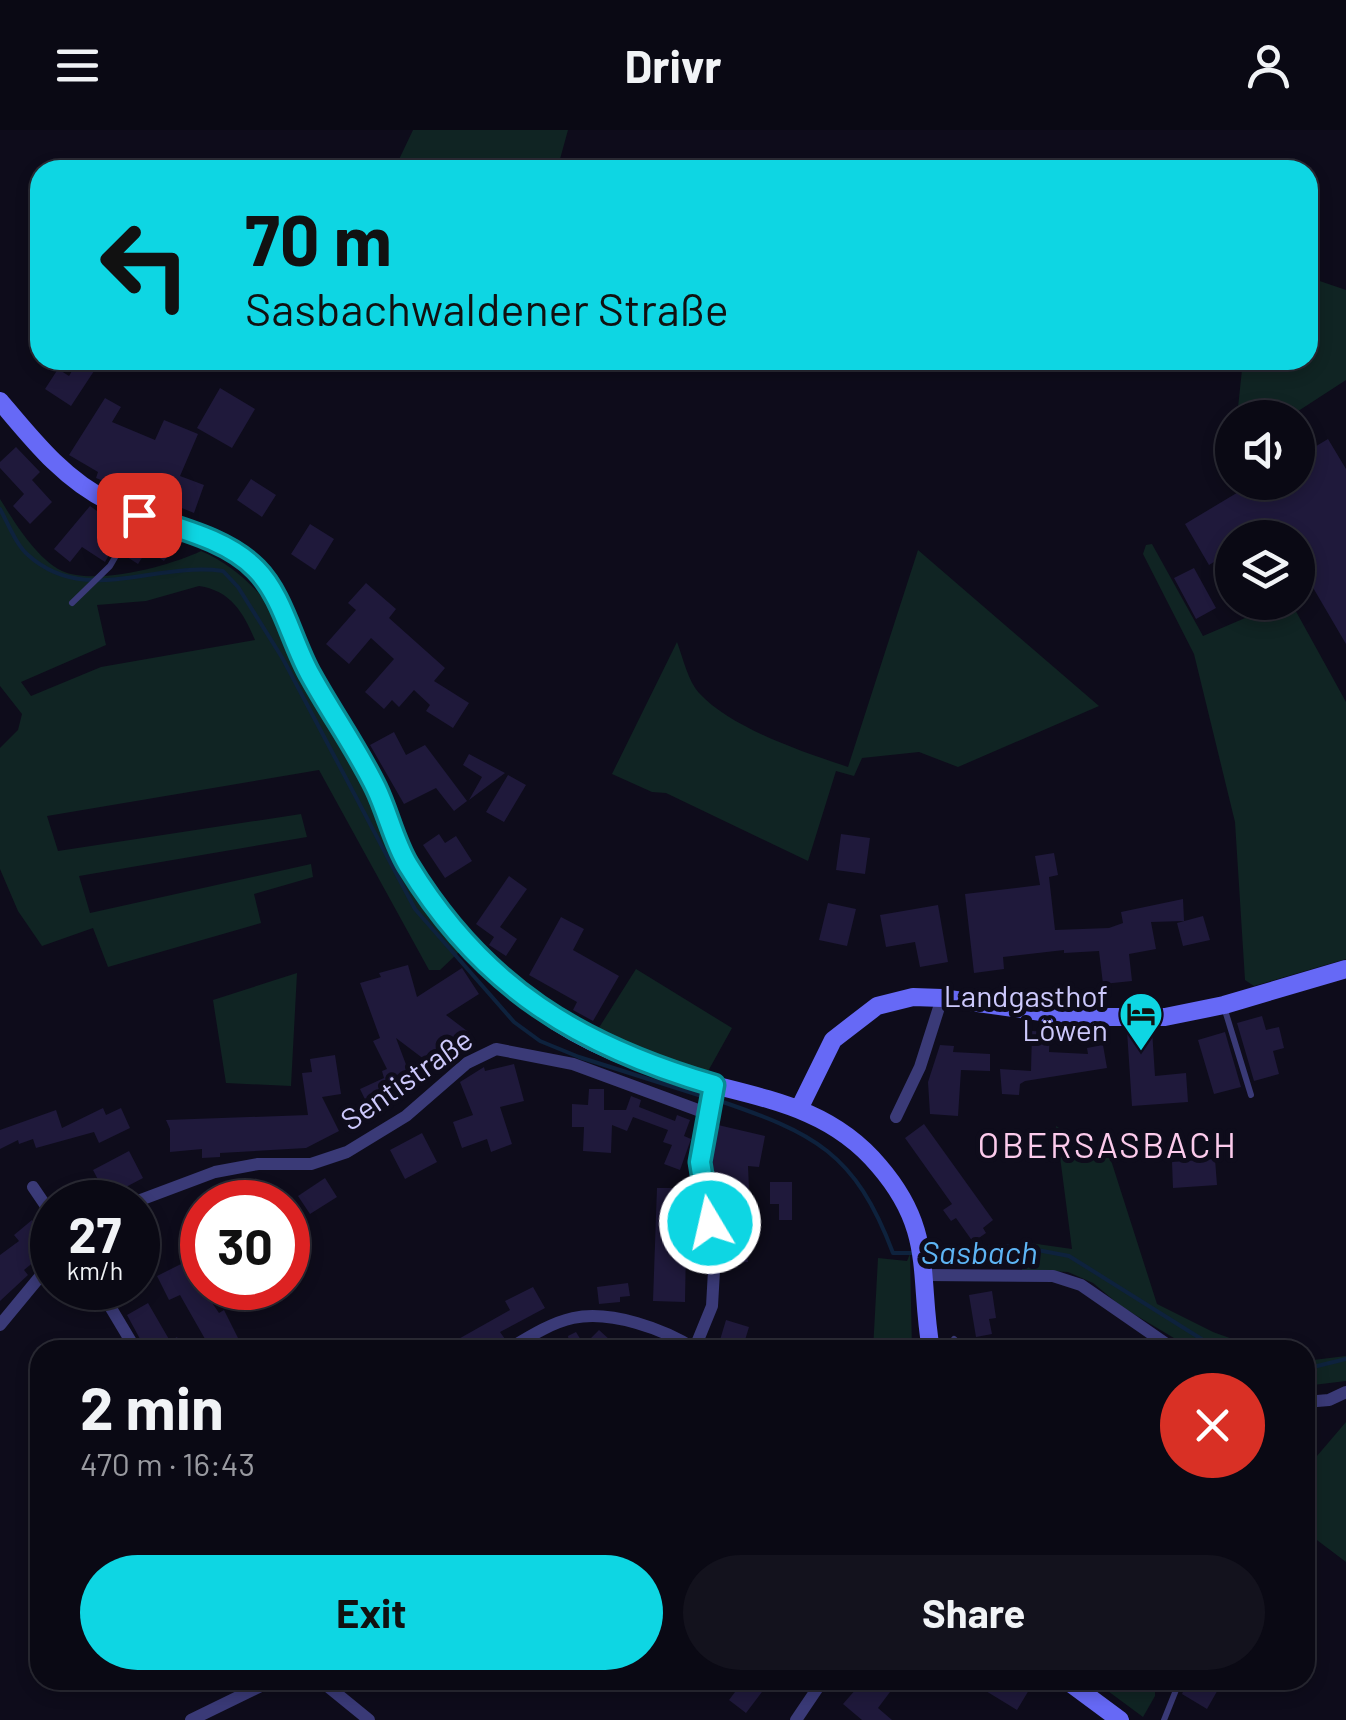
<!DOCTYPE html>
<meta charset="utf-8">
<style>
body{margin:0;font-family:Barlow,sans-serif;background:#13121d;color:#f1f3f6;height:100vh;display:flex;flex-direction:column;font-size:38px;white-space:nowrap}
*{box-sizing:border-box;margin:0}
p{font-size:32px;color:#999aa0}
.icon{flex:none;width:55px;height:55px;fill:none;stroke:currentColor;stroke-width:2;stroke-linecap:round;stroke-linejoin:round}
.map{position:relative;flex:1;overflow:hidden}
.side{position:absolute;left:30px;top:1210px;width:1285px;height:350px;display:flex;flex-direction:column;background:#0a0914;border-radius:30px;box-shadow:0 5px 15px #0003,0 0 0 2px #2a2a34}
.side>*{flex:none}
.guide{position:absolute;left:30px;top:30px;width:1288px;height:210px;border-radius:30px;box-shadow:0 5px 15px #0003,0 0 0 2px #2a2a34;background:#0ed6e3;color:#111;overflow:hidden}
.controls{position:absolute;left:1215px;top:270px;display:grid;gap:20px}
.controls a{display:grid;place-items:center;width:100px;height:100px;border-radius:50%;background:#0a0914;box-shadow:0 5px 15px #0003,0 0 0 2px #2a2a34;font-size:50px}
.speed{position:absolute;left:30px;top:1050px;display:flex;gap:20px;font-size:50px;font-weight:700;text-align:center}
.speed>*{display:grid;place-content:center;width:130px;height:130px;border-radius:50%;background:#0a0914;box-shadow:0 5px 15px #0003,0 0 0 2px #2a2a34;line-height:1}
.speed small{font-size:25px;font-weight:400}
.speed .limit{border:15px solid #d22;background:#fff;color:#111}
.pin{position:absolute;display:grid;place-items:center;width:85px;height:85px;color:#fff;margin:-42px;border-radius:20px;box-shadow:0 5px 15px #0006}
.me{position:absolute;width:110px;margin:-55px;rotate:351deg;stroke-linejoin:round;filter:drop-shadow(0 0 8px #0008)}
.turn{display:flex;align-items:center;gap:35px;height:210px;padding:0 50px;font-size:45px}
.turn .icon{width:130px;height:130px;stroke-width:2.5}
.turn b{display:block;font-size:70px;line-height:85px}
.round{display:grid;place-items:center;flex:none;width:105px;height:105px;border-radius:52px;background:#13121d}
.overview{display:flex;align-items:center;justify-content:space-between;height:170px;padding:0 50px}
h1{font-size:60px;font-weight:700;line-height:75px}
.cta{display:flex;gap:20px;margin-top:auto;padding:20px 50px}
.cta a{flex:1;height:115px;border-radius:60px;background:#0ed6e3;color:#111;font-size:40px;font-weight:700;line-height:115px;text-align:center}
.cta a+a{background:#13121d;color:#f1f3f6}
header{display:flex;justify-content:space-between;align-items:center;height:130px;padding:0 50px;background:#0a0914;font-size:45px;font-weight:700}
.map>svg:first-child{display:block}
.green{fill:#102423;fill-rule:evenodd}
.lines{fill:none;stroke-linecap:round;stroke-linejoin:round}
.stream{stroke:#0e223d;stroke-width:4}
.building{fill:#1f193b}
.lane{stroke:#3a3a77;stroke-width:6}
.street{stroke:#3a3a77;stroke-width:12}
.secondary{stroke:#6669f6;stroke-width:18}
.route-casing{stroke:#098b94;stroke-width:25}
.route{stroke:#0ed6e3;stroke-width:18}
.labels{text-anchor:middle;stroke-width:10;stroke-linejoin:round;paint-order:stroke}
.poi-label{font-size:30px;fill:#cdc9fc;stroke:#0e0c1b;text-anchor:end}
.street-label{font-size:30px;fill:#cdc9fc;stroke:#0e0c1b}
.water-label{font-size:32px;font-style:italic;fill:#5eb5f5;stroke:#0e0c1b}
.quarter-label{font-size:35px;letter-spacing:2.5px;fill:#fccbec;stroke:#0e0c1b}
</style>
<header><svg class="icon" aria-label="menu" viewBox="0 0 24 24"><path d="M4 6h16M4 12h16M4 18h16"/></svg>Drivr<svg class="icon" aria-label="person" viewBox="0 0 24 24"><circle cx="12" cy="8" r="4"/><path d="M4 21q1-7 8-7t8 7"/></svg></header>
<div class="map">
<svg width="1346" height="1590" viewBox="0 0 1346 1590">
<rect width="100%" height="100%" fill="#0e0c1b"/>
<path class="green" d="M413,0h155l-11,40h-163z
M1308,147l38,13v90l-57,37h-52l6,-57h65z
M0,369c15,24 36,59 62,72 33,15 108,-5 139,-20 28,12 46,29 66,51l150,291 42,53v6l-19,18h-11l-110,-200 -272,46 11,35 243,-37 6,23 -228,39 11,37 221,-49 2,13 -59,17 7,29 -153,44 -15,-39 -51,18 -24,-35 -18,-42v-121l18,-18 4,-16 -22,-28zM199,456c32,5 44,26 56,54l-154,27 -70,29 -10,-14 85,-37 -9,-40 49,-4z
M1152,414l51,92 77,-33 13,3 53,96v257l-92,27 -9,-6 -10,-158 -41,-168 -51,-100 3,-9z
M918,420l181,156 -141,61 -39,-15 -57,6 -8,18 -18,-5 -28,90 -142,-68 -14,-1 -40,-18 65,-132c6,16 11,39 22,51 32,35 104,59 149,74z
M636,839l96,59 -25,45 -112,-39z
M297,843l-6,113 -65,-3 -13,-83z
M1056,996l24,16 29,12 48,150 56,28 50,18h-69l-72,-43 -29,-24 -25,-11 -46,-2 1,-28 49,7z
M910,1124l2,96h-39l5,-92 29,3z
M1346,1226v25l-41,5v-25z
M1346,1292v140l-41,-31v-61z
M1093,1550h55l7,6v10l-12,21z"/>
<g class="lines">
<path class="stream" d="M0,379c8,14 16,36 28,46 58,52 126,6 195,16l15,16 45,72 132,250 99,113 26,19 39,16 129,41
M717,970c97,33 138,52 176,153h20
M927,1122l89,-6 53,10 150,94
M1305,1239l41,-10"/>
</g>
<path class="building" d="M78,231l16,10 -23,35 -26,-17 13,-20 11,7z
M220,258l35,21 -23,39 -35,-20z
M105,268l16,9 -9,15 43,18 9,-20 34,14 -18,42 24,9 -10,28 -76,-31 -2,4 -20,-8 2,-6 -29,-17z
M1328,309l18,30v175l-48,-82v-24h-66v13l-23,14 -24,-41 70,-42h43v-25z
M16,317l24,25 -8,8 20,22 -22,22 -17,-18 11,-12 -24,-26v-6z
M251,349l25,16 -14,22 -25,-17z
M90,376l21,15 3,-4 12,8 -21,37 -23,-15 -12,15 -16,-13z
M310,394l24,15 -19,31 -24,-16z
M147,400l29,14 -12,17 -17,-11 -9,14 -14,-9 14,-23 5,4z
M1194,438l22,40 -20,11 -22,-41z
M366,453l30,26 -7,9 56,50 -11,13 35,22 -16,25 -27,-17 4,-6 -16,-15 -15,17 -7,-7 -8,9 -19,-17 29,-33 -23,-21 -22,26 -23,-20 30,-34 -8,-7z
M394,602l12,23 19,-10 42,56 -13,10 -18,-23 -32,16 -34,-59z
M469,624l36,19 -36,27 13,-23 -19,-12z
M508,645l18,10 -22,37 -18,-10z
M439,704l6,9 11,-7 16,25 -27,17 -22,-33z
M841,704l29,4 -5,36 -29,-4z
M1054,723l4,22 -9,2 6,53 54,-2 14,-5 -2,-11 62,-13 1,22 -33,1 5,27 -27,5 3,27 -29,3 -4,-33 -35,2v-3l-61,7 1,12 -30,4 -9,-79 75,-9 -5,-29z
M509,746l18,13 -27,38 17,12 -11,17 -17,-11 5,-8 -18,-13z
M828,773l28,6 -9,37 -28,-6z
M938,775l10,57 -28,5 -5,-25 -29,5 -6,-32z
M1203,786l7,24 -27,6 -6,-23z
M561,787l23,12 -11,21 46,26 -26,45 -20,-11 4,-8 -48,-27z
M408,835l9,32 45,-29 17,26 -33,21 25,19 -30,38 -45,-34 20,53 -30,12 2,6 -15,7 -13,-27 24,-11 -2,-7 5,-2 -14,-28 7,-3 -20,-55 21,-6 -2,-4z
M1262,886l4,14 13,-3 5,21 -11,3 6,23 -25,7 -17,-58z
M1152,900l3,46 31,-3 2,29 -56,4 -5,-75z
M1032,901l18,1 -1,20 39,2 -1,-6 16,-3 4,23 -82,13 -5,3 -1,11 -17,-1 -2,-25 31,2z
M1225,902l16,55 -27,7 -16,-54z
M940,915l14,1 -1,6 37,2v17l-29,-1 -3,46 -28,-2 -2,-32z
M335,925l6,39 -19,3 17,34 -33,17 -86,5v4l-18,1v-9l-32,3v-23l-4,-9 142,-5 -6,-42 10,-1 -2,-13z
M514,934l10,37 -24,6 12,37 -21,8 -4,-13 -25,9 -9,-26 20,-7 -13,-33 24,-15 1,4z
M589,959h15v21h22l5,-14 10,4 -2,7 36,14 2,-6 13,5 -6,16 7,3 -11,31 -16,-6 8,-19 -9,-3 5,-12 -35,-13 -6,14 -15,-6 -1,28 -28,-2 1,-24h-12v-23l16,1z
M103,978l3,7 15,-7 9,20 -31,15 -5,-11 -58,16 -3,-9 -14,5 -1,-4 -18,9v-19l56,-20 6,18z
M924,994l69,96 -10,8 3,5 -13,9 -17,-24 -5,3 -8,-11 9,-6 -47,-66z
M718,995l47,11 -6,31 -11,-1 1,23 -6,-1 5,74 -22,1 -1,-29h4l-9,-46h8l-14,-5 -3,-15z
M422,1003l15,29 -32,17 -15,-29z
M129,1021l14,27 -36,19 -14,-27z
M1215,1029l2,26 -44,3 -1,-26z
M325,1048l12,19 -27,17 -12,-18z
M770,1052h22v38h-13v-16h-9z
M657,1058h30l-2,114 -32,-1z
M32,1090l20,27 -28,23 4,5 -28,26v-46l19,-14 -5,-6z
M191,1129l11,29 17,25 5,-3 17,34 -11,6 -7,-12 -14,8 -29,-51 -11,5 -12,-24z
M628,1153l2,13 -10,1v5l-21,2 -2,-17z
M533,1157l12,21 -45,24 5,7 -6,5 -17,6h-43l71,-40 -5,-9z
M992,1161l4,27 -7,1 3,15 -16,3 -7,-42z
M148,1173l22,38 7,-4 7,13h-38l-19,-35z
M726,1190l23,7 -7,23h-25z
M599,1200l11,10 -10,10h-30l-2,-14 8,-4 8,13z
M744,1550h27l-25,33 -17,-13z
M864,1550h35l-21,28 14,12h-30l-19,-16z
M986,1550h26l17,10 -12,20 -36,-22z
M1188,1550h22l10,6 -13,23 -25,-15z"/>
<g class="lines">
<path class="lane" d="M72,473l38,-37 29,-50
M1224,877l27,88
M954,1209l12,11
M1164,1590l16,-40"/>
<path class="street" d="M896,987l24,-50 22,-69
M33,1057l19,28
M135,1072l80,-30 43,-8h53l36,-12 59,-36 61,-53 29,-14 77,15 133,49
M925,1145l128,1 28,9 94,65
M99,1158l37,62
M0,1195l52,-63
M507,1220c20,-12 43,-27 66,-32 38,-8 91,11 122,31
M694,1220l18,-44 3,-53 -15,-91 14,-77
M1305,1272l24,-2 17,-8
M320,1550l49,40
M191,1590l82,-40
M796,1590l27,-40"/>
<path class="secondary" d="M0,271c32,38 64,79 110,101 46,22 106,29 144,65 25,23 32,64 48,93 23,42 50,81 72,124 13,25 19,52 31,77 30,57 86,111 136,150 49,37 114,59 173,74 63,16 121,28 165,81 56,65 39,109 52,184
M800,977l33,-67 44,-34 36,-9 29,1 134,19h89l59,-12 122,-36
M1066,1550l54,40"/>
</g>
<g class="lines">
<defs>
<path id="route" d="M139,385c38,13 88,24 117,54 27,27 36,74 55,107 21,38 46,73 65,112 12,25 18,54 32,77 75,123 172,181 306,220l-14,77 10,61"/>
</defs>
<use href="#route" class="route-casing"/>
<use href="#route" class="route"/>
</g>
<defs>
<symbol id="hotel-pin" viewBox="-11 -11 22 30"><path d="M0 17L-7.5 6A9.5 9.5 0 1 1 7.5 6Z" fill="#0ed6e3" stroke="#0e0c1b"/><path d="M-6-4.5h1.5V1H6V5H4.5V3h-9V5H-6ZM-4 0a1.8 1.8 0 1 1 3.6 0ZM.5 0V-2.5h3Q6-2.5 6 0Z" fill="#111"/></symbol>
</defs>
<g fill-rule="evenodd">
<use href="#hotel-pin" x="1116" y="859" width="50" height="68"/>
</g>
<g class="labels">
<g class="poi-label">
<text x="1108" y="877">Landgasthof<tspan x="1108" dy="34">Löwen</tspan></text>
</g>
<g class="street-label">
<text transform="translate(407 950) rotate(-35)" y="10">Sentistraße</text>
</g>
<g class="water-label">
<text x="979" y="1134">Sasbach</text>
</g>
<g class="quarter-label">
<text x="1108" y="1028">OBERSASBACH</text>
</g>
</g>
</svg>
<div class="controls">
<a><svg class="icon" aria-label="sound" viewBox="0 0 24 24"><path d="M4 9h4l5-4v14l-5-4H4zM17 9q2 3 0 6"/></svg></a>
<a><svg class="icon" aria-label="layers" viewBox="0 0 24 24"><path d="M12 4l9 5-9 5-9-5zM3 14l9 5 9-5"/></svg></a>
</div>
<div class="speed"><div>27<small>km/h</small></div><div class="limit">30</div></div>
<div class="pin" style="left:139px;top:385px;background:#d93025"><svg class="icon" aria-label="arrive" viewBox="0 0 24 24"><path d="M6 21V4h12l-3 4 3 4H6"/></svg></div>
<svg class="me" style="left:710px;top:1093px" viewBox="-20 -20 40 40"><circle r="17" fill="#0ed6e3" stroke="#fff" stroke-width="3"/><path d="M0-11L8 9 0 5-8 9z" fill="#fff"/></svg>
<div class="guide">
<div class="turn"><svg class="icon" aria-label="left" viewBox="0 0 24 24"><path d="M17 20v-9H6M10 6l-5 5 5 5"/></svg><div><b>70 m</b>Sasbachwaldener Straße</div></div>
</div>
<section class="side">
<div class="overview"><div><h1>2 min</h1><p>470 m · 16:43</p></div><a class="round" style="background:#d93025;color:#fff"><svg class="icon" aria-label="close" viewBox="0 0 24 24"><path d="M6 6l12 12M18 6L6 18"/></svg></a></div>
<div class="cta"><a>Exit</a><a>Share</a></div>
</section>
</div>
